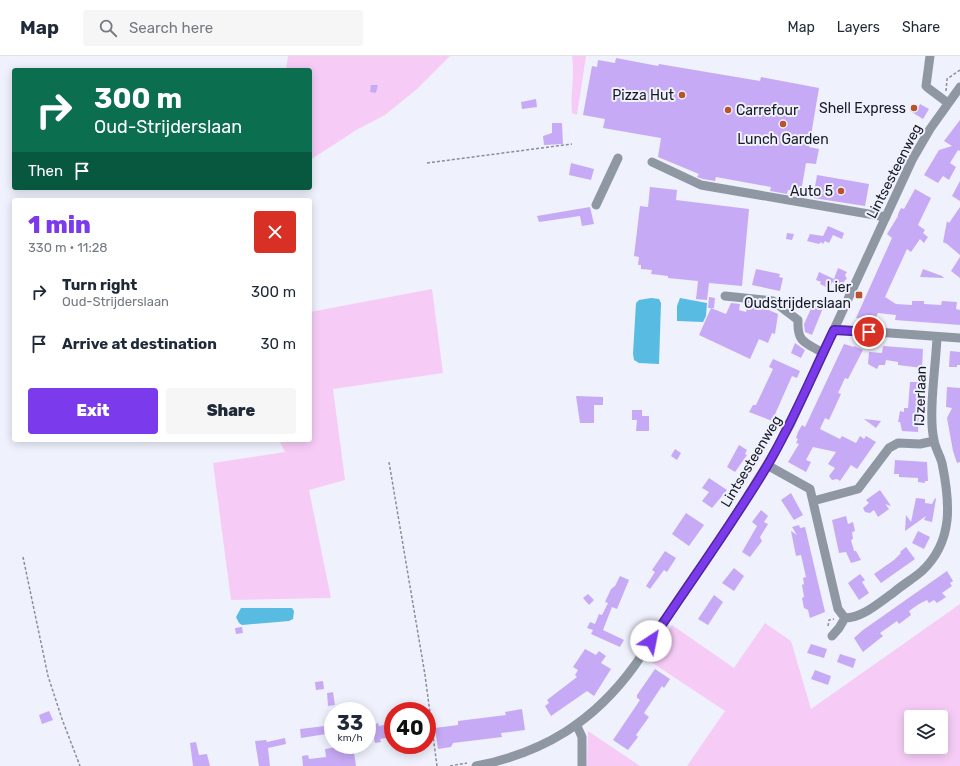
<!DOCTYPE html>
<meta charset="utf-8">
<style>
body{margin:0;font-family:Rubik,sans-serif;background:#f6f6f7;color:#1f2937;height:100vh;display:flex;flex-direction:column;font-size:15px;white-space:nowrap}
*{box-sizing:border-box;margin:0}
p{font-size:13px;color:#747a83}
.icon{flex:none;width:22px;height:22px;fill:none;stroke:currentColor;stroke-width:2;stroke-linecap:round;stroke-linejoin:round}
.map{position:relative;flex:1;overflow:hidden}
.panel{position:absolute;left:12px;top:142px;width:300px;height:244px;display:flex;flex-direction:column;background:#fff;border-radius:4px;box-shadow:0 2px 10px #0003}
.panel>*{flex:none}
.banner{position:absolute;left:12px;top:12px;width:300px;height:122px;border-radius:4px;box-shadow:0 2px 10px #0003;background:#0b6e4f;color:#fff;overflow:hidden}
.controls{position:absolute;left:904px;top:654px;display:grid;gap:8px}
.controls a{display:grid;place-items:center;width:44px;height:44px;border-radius:4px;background:#fff;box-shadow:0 2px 10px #0003;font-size:20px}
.speed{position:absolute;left:324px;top:646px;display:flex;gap:8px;font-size:20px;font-weight:700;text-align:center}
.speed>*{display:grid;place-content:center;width:52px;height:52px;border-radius:50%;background:#fff;box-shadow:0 2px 10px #0003;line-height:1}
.speed small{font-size:10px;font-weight:400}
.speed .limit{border:6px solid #d22;background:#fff;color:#111}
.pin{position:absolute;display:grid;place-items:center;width:34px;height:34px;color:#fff;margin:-17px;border:2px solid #fff;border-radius:50%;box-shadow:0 1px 4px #0007}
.me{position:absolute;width:44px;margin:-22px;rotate:34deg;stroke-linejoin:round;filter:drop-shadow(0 0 3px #0008)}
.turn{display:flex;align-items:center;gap:14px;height:84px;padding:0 16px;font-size:18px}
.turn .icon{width:52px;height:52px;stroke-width:2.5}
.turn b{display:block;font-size:28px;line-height:34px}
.then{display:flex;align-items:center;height:38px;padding:0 16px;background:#0003;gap:8px;font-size:15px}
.round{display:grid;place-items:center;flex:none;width:42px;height:42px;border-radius:4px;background:#f6f6f7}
.headline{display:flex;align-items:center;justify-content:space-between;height:68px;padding:0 16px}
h1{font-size:24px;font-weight:800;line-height:30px;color:#7c3aed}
.button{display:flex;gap:8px;margin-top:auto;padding:8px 16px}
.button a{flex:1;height:46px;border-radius:4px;background:#7c3aed;color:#fff;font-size:16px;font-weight:800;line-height:46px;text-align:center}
.button a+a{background:#f6f6f7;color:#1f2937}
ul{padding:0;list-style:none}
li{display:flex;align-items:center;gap:12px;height:52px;padding:0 16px}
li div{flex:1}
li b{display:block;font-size:15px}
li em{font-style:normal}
header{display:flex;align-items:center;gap:24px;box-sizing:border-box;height:56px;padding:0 20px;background:#fff;border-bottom:1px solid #e0e1e3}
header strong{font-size:19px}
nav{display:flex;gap:22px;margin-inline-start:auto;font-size:14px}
.search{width:280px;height:36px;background:#f6f6f7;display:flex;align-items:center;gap:10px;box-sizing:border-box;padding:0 14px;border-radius:4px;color:#747a83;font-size:15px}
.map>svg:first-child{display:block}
.green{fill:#f6ccf7;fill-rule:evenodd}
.water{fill:#58bbe2}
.building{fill:#c7aaf5}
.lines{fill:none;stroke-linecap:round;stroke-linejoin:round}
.path{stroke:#8b8d98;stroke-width:1.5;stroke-dasharray:3 2;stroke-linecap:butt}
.minor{stroke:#8f98a2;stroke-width:9}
.route-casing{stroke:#51269a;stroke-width:10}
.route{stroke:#7c3aed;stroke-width:7}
.poi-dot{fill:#ba532b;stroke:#eff1fd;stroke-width:1.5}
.labels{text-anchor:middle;stroke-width:4;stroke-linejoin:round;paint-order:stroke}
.poi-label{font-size:14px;fill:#181a24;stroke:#eff1fd;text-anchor:end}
.street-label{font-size:14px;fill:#181a24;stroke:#eff1fd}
</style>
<header>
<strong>Map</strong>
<div class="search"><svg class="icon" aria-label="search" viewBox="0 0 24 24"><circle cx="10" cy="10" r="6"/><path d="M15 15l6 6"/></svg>Search here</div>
<nav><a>Map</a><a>Layers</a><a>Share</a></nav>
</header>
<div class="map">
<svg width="960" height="710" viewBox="0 0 960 710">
<rect width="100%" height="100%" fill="#eff1fd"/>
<path class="green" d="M288,0h162l-33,33 -32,26 -27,14 -48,31v-90h-24z
M572,0h14l-9,59 -5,-2c-2,-19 3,-38 0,-57z
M432,233l11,84 -110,16 12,91 -36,10 22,108 -100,2 -18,-137 72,-11 -6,-12h31v-128z
M960,548v162h-273l38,-55 -77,-51 24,-35 62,43 31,-45 26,18 20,68zM911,661h30v30h-30z
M588,675l52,35h-53z"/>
<path class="water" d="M651,242l8,1 2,4 -2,61 -20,-1 -5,-3 -1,-6 3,-51 3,-3z
M680,242l27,5 -1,13 -3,6 -26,-1v-15z
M241,552h51l2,3 -1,8 -4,2 -47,4 -3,-2 -3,-6z"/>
<path class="building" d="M616,2l42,8 1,-2 101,17 1,-4 58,11 -10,59 10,2 -3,15 -10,-1 -5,29 -13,-2 -1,4 -17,-3 1,-4 -55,-10 -1,4 -12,-2 -6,-2 2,-3 -41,-17 3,-19 -58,-10 2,-9 -22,-4 9,-49 5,1 1,-7 17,3z
M371,29h7l-2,8 -6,-1z
M536,43l1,8 -15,2 -1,-7z
M920,48l9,5 -6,10 -13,-8 4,-6 4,3z
M960,64v31l-2,-1 -8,13 6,4 -7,13 -6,-4 -5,7 -14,-8 15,-25 13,-4 -8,-5z
M552,67h10l1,21 -19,1 -1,-9 9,-3z
M571,107l23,6 -3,11 -22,-5z
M817,119l52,9 -4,22 -52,-8z
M960,125v20l-8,-5z
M650,131l27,3 -1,10 73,9 -7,77 -33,-3 -2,17 -11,-1 2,-18 -30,-3v-2l-17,-2 1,-4 -11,-1v-4h-3l1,-8 -5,-1 6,-50 8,1z
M915,133l16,9 -13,27 7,5 -2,3 5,4 -4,6 -4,-4 -9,13 -4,-3 -22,48 11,7 16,1v-4h12v3l17,1 1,-4 15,1 -1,7 4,1v15l-65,-5 1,-5 -18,-2 -3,6 -11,-2v1h-8l36,-80 -5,-4 11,-18v-2l3,-6 3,1z
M590,151l4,17 -12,2 -2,-10 -41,6 -2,-6z
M960,151v48l-13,-11 -4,-2 4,-21 2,2z
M828,170l16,7 -2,6 -9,-4 -4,8 -4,-2 -2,3 -2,-2 -2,2 -12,-3 3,-7 13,2z
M787,177l7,1 -2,6 -6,-1z
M960,201v21l-9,-7z
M838,212l9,4 -2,3 2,4 -2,1 -3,7 -10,-5 -2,7 -10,-5 1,-2 -5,-2 3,-8 15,7z
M756,213l24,5 -1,3 4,1 -3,13 -28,-6z
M923,213l19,7 2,2 -24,-1z
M709,241l6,1 -1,10h-6z
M780,242l18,3 -2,8h-3z
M815,244l10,3 -13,32 -7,-3 -1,-8z
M731,247l9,1 -1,6 7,2 2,-8 12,2 18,8 -3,20 -3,-1 -4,10 -9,-4 -9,20 -51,-24 12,-27 15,6z
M795,287l10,7 -4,8 -10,-5z
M844,288l10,3v-1l9,4 -15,29 -3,-1 -7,15 3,1 -12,26 -4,-2 -5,11 20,10 2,-3 14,7 4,-7 4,3 2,-3 10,6 -19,27 -6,-4 -11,16 -3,-2 -5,1 -3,-4 6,-8 -7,-4 8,-12 -23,-5 -7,13 5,2 -5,10 -18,-10 11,-18 -3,-1 2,-4 -2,-1 2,-6 4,-7 3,2z
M883,290l40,3 -1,19 -24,-3v-3l-12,-2 -1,5h-6l-2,4 -9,-5 1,-12 13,1z
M950,295l10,1v13h-3v2h-8z
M773,303l27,12 -3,7 -5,-2 -20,45 -23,-9 4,-7h3l17,-36 -4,-2z
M910,326h11l-3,50 -16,-1 -2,-9h-2l2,-11 4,1v-4h4z
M947,331l13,1v74l-3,1 -4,-12 -6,-33 5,-10 -6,-1z
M576,340l27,1v8h-9v18h-14z
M632,354h10v6h7v15h-13l1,-11h-5z
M864,363l17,2 -5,7z
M739,389l8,5 -2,4 2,1 -12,17 -8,-5z
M675,393l6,4 -4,7 -6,-4z
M895,404l32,2 1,19h-3v2l-7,-1v-4l-19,-1v-3h-5z
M709,422l18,12 -15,18 -10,-7 7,-9 -7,-4z
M880,434l11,16 -6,-2 4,5 -11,8 -4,-7 -4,3 -5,-1 -2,-4 6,-5 -3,-3z
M791,437l12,22 -9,5 -13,-20z
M916,442l9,1v4l7,1 3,-6 1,1 -4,23 -8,-2 2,-4 -21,15 1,-16 5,7z
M761,454l7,6 -4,6 4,2 -8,13 2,4 -12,16 -8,-5 15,-26 -5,-4z
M686,457l18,12 -15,21 -17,-12z
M846,460l2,8 5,-2 2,9 -3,1 1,7 -2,1 3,11h2l5,9 -10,3 -5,-11 -7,1 -7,-33z
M799,469l1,3 5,-1 20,85 -15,6 -2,-8 -4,-2 -2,-10 2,-1 -2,-12 2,-1 -1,-6 3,-1 -5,-22 -5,1 -5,-25 6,4 -5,-8z
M918,475l12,6 -6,12 -12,-6z
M906,491l9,12 -34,24 -7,-9 20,-14 7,-7 -1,-1z
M665,495l11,7 -9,14 -3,-2 -14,19 -4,-3 9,-14 -3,-2z
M734,512l10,8 -10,15 -12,-8z
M947,515l6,10 -3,2 2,3 -10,7 4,4 -9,6 -3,-3 -5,3 -2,-3 -8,4 -10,7 2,4 -12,9 -2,-3 -17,12 3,3 -20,16 -9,-14 9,-8z
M860,518l5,6 -3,2 7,11 -10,7 -11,-17z
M620,520l9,4 -12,29 -5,-2 -9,23 21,10 -4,7 -29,-13 2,-4 -6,-2 3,-6 5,2 4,-10 3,1 6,-12 -3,-1 6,-13 4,-3z
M588,538l6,6 -5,5 -6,-7z
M714,539l9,7 -15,23 -10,-6z
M242,571l1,6 -7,1 -1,-6z
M811,588l16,5 -3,9 -17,-5z
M585,593l11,6 3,-4 7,5 -5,7 10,6 -17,27 -7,-5 -36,25 -6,-10 4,-3 -2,-3 30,-23 -2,-2 3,-5 -5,-3z
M840,598l16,5 -3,9 -16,-6z
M655,613l15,10 -6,9 -2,-2 -18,27 5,4 -13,18 2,2 -10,13 -15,-10 27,-40 -3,-2v-3z
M815,614l16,6 -3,9 -17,-6z
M323,625l1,8 -8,1 -1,-8z
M333,636l2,13 -7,1 -1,-13z
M522,653l3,21 -24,3 1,4 -49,6 -2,4 -13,2 -3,-21 23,-3v-4l48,-6 -1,-3z
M49,655l4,9 -11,4 -3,-9z
M378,667l1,3 9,-2 3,13 -11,2 1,3 -6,1 -4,-18z
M325,670l1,8 -25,4 -1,-9z
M285,682l1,6 -18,4 2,18h-11l-4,-25 11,-1 1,2z
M196,686l3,13 8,-1 3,12h-17l-3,-23z
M347,689h6l3,21h-53l-1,-10 6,-1 1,4 17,-2 -1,-8z"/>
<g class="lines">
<path class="path" d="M946,35l1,-12 13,-9
M427,107l145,-19
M389,406l36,213 12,91
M23,501l25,119 14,43 18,47
M828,570l1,-6 5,-1
M450,710l17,-3"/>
<path class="minor" d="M926,30l4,-30
M928,32l20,15
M652,106l49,23 185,32
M596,149l22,-47
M725,240l48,5 25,19c-1,23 7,22 25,33
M834,273l126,9
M767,409l43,24 28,120 7,9c19,-1 33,-15 48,-25 9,-8 20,-14 29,-22 32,-30 28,-69 20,-108 -2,-8 -7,-15 -8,-23 -6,-25 2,-76 3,-103
M813,445l45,-12 31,-41 9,-5 22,1 14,-3
M832,580l7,-8 6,-10
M577,670l5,11v29
M476,710c67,-13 118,-44 159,-101l94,-139 38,-61 23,-40 122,-265 18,-31 30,-42"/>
</g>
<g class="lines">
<defs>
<path id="route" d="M651,585c39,-59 80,-115 116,-175 26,-44 45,-91 67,-136l35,2"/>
</defs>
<use href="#route" class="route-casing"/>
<use href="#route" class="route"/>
</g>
<g class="poi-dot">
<circle cx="682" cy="39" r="4"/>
<circle cx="914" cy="52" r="4"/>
<circle cx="728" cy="54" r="4"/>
<circle cx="783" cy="68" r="4"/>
<circle cx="841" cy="135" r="4"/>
<rect x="855" y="235" width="8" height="8" rx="2"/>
</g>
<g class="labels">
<g class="poi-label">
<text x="674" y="44">Pizza Hut</text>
<text x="906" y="57">Shell Express</text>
<text x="736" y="59" text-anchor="start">Carrefour</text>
<text x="783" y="88" text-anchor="middle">Lunch Garden</text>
<text x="833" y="140">Auto 5</text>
<text x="851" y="236">Lier<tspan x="851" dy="16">Oudstrijderslaan</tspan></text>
</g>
<g class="street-label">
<text transform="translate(894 115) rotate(-63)" y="5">Lintsesteenweg</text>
<text transform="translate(920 340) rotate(-88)" y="5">IJzerlaan</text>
<text transform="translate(751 405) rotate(-59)" y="5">Lintsesteenweg</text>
</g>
</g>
</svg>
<div class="controls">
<a><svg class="icon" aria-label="layers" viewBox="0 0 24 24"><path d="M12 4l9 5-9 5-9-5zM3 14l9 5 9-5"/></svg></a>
</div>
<div class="speed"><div>33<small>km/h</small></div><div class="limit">40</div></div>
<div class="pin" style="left:869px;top:276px;background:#d93025"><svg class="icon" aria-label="arrive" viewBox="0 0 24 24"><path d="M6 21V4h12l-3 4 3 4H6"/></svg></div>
<svg class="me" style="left:651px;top:585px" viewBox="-20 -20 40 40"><circle r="19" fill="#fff"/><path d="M0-13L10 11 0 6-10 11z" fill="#7c3aed"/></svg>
<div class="banner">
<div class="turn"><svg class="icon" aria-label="right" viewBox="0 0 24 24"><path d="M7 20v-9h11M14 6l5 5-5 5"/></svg><div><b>300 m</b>Oud-Strijderslaan</div></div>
<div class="then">Then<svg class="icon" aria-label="arrive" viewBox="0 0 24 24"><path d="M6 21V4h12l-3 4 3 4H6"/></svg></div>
</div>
<section class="panel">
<div class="headline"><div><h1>1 min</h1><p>330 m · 11:28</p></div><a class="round" style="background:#d93025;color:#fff"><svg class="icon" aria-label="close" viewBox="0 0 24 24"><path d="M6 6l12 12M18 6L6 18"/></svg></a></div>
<ul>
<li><svg class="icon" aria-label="right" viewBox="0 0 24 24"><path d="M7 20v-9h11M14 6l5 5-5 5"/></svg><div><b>Turn right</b><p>Oud-Strijderslaan</p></div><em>300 m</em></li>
<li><svg class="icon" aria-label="arrive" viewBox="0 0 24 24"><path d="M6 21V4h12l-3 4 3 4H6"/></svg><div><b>Arrive at destination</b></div><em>30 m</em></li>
</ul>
<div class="button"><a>Exit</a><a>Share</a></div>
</section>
</div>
